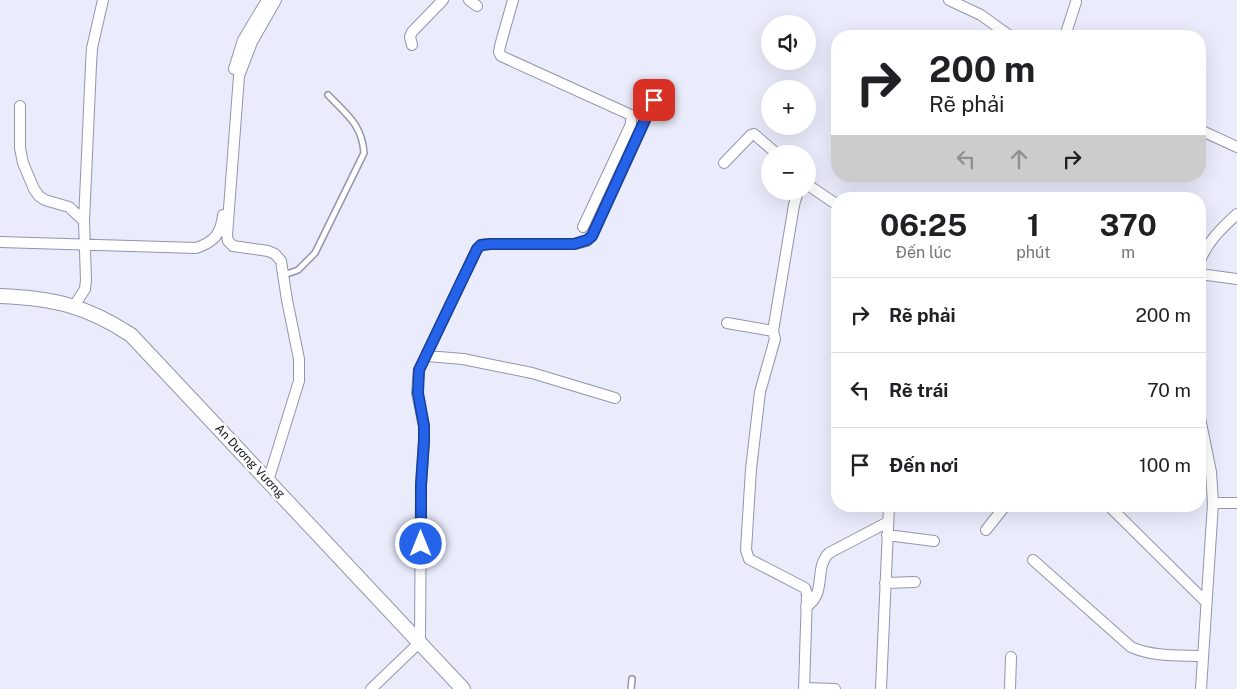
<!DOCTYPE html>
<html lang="vi">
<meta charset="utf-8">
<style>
body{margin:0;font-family:"Public Sans",sans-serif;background:#f2f2f2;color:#202124;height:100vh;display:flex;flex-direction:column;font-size:19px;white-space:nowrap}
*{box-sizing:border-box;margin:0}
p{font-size:16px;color:#757577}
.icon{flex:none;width:28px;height:28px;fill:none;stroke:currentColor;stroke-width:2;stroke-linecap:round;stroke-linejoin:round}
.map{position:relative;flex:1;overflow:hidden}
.details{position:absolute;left:831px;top:192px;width:375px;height:320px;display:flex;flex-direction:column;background:#fff;border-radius:20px;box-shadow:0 5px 20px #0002}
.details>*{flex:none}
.hud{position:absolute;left:831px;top:30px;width:375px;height:152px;border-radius:20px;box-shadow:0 5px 20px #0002;background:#fff;color:#202124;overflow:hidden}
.tools{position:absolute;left:761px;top:15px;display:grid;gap:10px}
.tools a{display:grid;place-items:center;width:55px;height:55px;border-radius:50%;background:#fff;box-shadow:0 5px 20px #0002;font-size:25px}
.pin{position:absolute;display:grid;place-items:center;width:42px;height:42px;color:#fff;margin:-21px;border-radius:10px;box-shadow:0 2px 8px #0006}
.me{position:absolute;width:55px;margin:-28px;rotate:0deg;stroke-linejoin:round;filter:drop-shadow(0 0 4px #0008)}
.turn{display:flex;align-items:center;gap:18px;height:105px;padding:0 15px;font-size:22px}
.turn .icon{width:65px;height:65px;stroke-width:2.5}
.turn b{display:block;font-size:35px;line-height:42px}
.lanes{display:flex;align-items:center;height:48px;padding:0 15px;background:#0003;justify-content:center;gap:25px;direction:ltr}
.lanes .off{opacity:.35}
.eta{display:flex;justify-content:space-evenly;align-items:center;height:85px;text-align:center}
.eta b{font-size:30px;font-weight:700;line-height:35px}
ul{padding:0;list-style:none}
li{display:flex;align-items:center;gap:15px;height:75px;padding:0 15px;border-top:1px solid #e0e0e0}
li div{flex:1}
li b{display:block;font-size:19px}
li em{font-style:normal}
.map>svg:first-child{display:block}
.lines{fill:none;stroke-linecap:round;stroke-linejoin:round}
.lane-casing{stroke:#9295ad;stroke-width:8}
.street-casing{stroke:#9295ad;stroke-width:12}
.secondary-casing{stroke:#9295ad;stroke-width:16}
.lane{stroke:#fff;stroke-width:5}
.street{stroke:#fff;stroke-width:10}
.secondary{stroke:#fff;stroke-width:14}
.route-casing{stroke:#184099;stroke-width:12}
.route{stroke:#2563eb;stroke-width:9}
.labels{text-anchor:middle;stroke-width:5;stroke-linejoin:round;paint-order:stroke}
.street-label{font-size:12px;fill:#11121b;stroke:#fff}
</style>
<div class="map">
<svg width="1237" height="689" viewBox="0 0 1237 689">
<rect width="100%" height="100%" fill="#eaecfc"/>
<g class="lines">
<defs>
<path id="lane" d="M284,275l14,-5 17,-17 49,-100c-2,-29 -18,-39 -36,-58
M631,689l1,-10"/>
<path id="street" d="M469,0l8,6
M513,0l-13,46 -1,6 2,4 130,59v9l-48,103
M949,0l32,15 29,21
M1065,36l11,-34
M412,45l-2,-8 2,-5 31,-32
M234,69l9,-29 24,-40
M20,106v42l3,15 11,26 5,7 6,4 24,7 15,14
M1200,130l37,17
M724,163l27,-28 3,-1 23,20
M808,185l25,17
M0,242l196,6c18,-6 25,-14 27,-33
M1200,261c7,-19 22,-33 37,-47
M1200,274l37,5
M74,306l11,-17 1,-9 -2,-59 7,-156 1,-17 11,-48
M727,323l46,8 2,8 -15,53 -9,77 -5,81 3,9 56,29 2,6 -3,95
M773,331l21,-126 4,-14
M427,356l36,3 69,14 83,25
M1200,418l11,54 2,31 -12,186
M268,481l31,-100v-22l-12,-59 -6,-39 -6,-7 -7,-3 -35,-5 -5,-5 -1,-6 12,-159 13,-34 24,-42
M1213,503h24
M1109,506l97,96
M986,530l19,-24
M887,535l47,6
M1033,560l98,87c22,10 48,8 72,9
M885,583l30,-1
M806,607c22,-15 7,-38 23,-54l59,-31
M804,688l31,1
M371,689l49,-47 1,-157 3,-44v-15l-7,-33 2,-23 58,-121 4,-4 9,-1h85l12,-3 5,-5 62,-135
M881,689l8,-183
M1010,689l1,-32"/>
<path id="secondary" d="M0,296c53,2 87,10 131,39l332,354"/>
</defs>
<use href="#lane" class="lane-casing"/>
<use href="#street" class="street-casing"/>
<use href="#secondary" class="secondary-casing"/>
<use href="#lane" class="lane"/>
<use href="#street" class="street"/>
<use href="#secondary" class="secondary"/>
</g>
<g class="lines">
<defs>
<path id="route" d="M421,544v-59l3,-44v-15l-6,-33 1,-23 58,-121 4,-4 9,-1h84l13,-4 5,-4 62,-136"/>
</defs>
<use href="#route" class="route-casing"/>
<use href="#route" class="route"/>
</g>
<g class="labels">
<g class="street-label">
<text transform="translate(250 461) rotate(47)" y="4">An Dương Vương</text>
</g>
</g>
</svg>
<div class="tools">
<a><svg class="icon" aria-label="sound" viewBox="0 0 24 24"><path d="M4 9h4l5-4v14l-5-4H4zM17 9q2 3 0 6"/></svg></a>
<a>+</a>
<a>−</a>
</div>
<div class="pin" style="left:654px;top:100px;background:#d93025"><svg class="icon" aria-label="arrive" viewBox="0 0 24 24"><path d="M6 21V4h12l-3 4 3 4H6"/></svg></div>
<svg class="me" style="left:421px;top:544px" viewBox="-20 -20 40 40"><circle r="17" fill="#2563eb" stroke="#fff" stroke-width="3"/><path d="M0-11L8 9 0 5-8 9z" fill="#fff"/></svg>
<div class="hud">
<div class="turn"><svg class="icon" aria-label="right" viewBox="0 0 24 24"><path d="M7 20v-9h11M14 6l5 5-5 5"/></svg><div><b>200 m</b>Rẽ phải</div></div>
<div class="lanes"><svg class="icon off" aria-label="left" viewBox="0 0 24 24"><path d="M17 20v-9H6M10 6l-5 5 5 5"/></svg><svg class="icon off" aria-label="ahead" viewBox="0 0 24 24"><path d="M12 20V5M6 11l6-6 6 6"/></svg><svg class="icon" aria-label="right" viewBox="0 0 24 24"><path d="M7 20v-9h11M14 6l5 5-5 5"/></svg></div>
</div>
<section class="details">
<div class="eta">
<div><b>06:25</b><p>Đến lúc</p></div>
<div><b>1</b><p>phút</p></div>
<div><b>370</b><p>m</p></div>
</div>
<ul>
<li><svg class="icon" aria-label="right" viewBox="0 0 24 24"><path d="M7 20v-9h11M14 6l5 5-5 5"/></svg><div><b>Rẽ phải</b></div><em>200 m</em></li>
<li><svg class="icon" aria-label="left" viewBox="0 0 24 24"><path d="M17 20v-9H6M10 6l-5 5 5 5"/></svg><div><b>Rẽ trái</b></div><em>70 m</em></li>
<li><svg class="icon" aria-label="arrive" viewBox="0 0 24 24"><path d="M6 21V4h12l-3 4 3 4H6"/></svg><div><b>Đến nơi</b></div><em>100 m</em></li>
</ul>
</section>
</div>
